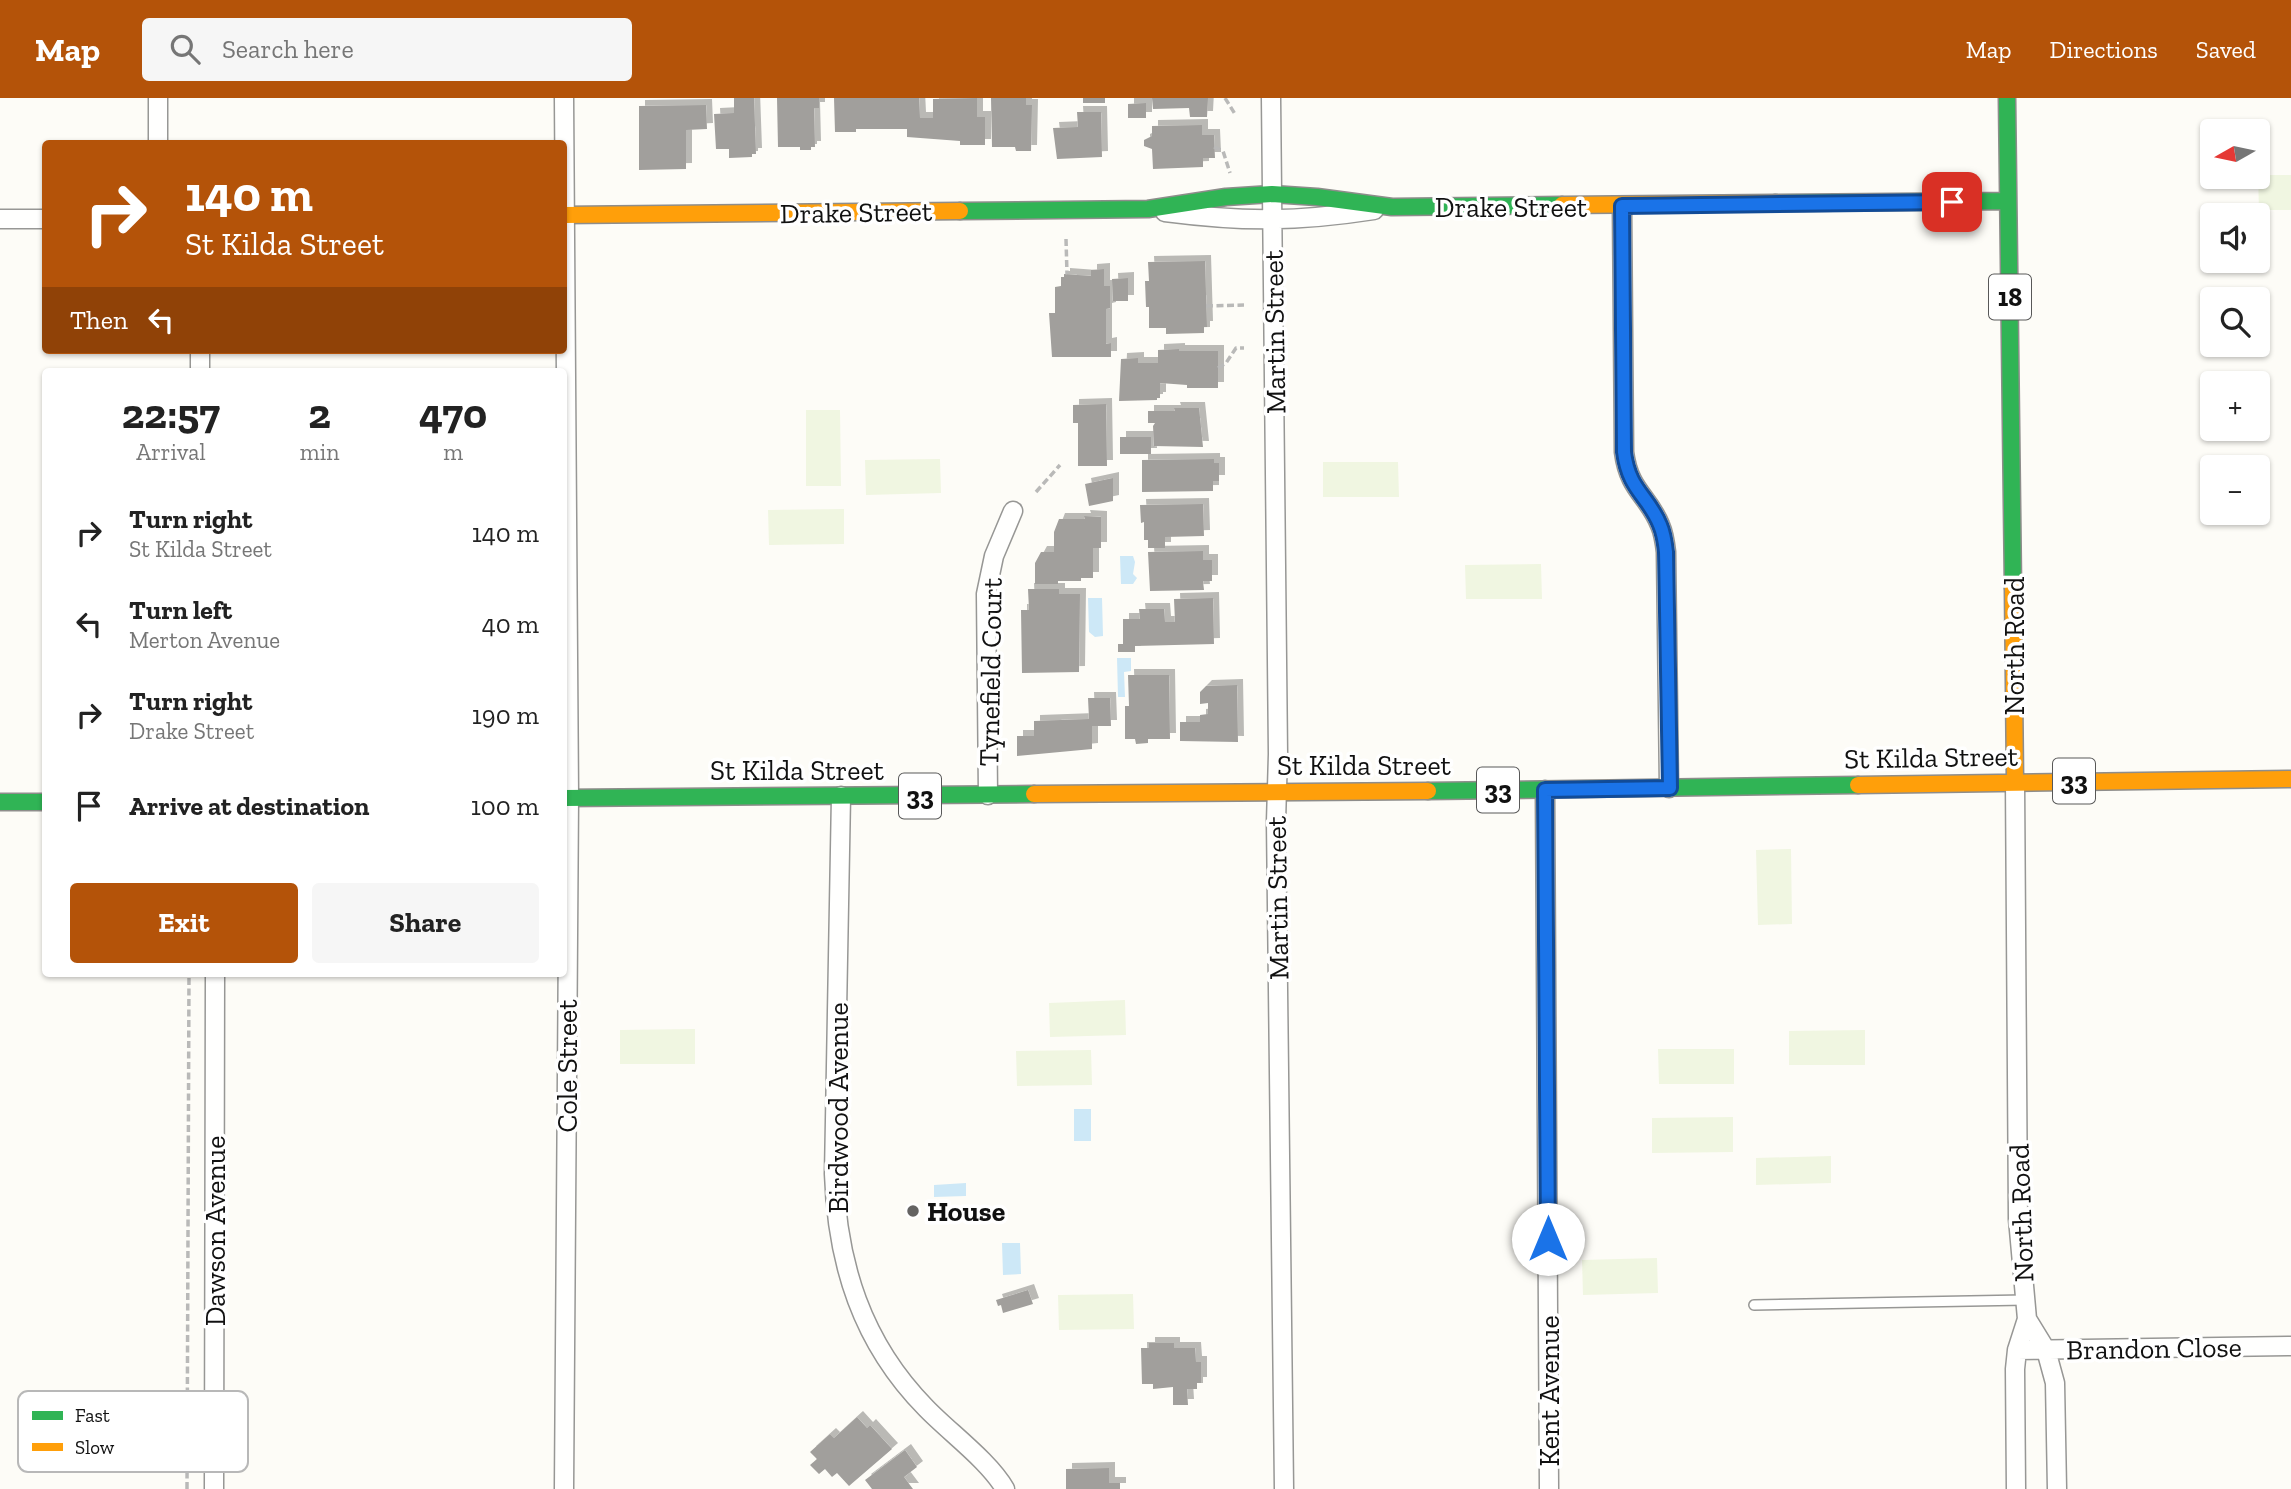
<!DOCTYPE html>
<meta charset="utf-8">
<style>
body{margin:0;font-family:"Zilla Slab",serif;background:#f6f6f6;color:#222;height:100vh;display:flex;flex-direction:column;font-size:26px;white-space:nowrap}
*{box-sizing:border-box;margin:0}
p{font-size:23px;color:#767676}
.icon{flex:none;width:38px;height:38px;fill:none;stroke:currentColor;stroke-width:2;stroke-linecap:round;stroke-linejoin:round}
.map{position:relative;flex:1;overflow:hidden}
.side{position:absolute;left:42px;top:270px;width:525px;height:609px;display:flex;flex-direction:column;background:#fff;border-radius:7px;box-shadow:0 2px 5px #0004}
.side>*{flex:none}
.guide{position:absolute;left:42px;top:42px;width:525px;height:214px;border-radius:7px;box-shadow:0 2px 5px #0004;background:#b45309;color:#fff;overflow:hidden}
.needle{width:46px;rotate:261deg}
.buttons{position:absolute;left:2200px;top:21px;display:grid;gap:14px}
.buttons a{display:grid;place-items:center;width:70px;height:70px;border-radius:7px;background:#fff;box-shadow:0 2px 5px #0004;font-size:35px}
.pin{position:absolute;display:grid;place-items:center;width:60px;height:60px;color:#fff;margin:-30px;border-radius:14px;box-shadow:0 4px 10px #0006}
.me{position:absolute;width:77px;margin:-38px;rotate:0deg;stroke-linejoin:round;filter:drop-shadow(0 0 5px #0008)}
.turn{display:flex;align-items:center;gap:24px;height:147px;padding:0 28px;font-size:32px}
.turn .icon{width:91px;height:91px;stroke-width:2.5}
.turn b{display:block;font-size:49px;line-height:60px}
.then{display:flex;align-items:center;height:66px;padding:0 28px;background:#0003;gap:14px;font-size:26px}
.eta{display:flex;justify-content:space-evenly;align-items:center;height:119px;text-align:center}
.eta b{font-size:42px;font-weight:800;line-height:49px}
.action{display:flex;gap:14px;margin-top:auto;padding:14px 28px}
.action a{flex:1;height:80px;border-radius:7px;background:#b45309;color:#fff;font-size:28px;font-weight:800;line-height:80px;text-align:center}
.action a+a{background:#f6f6f6;color:#222}
ul{padding:0;list-style:none}
li{display:flex;align-items:center;gap:21px;height:91px;padding:0 28px}
li div{flex:1}
li b{display:block;font-size:26px}
li em{font-style:normal}
header{display:flex;align-items:center;gap:42px;box-sizing:border-box;height:98px;padding:0 35px;background:#b45309;color:#fff}
header strong{font-size:33px}
nav{display:flex;gap:38px;margin-inline-start:auto;font-size:24px}
.search{width:490px;height:63px;background:#f6f6f6;display:flex;align-items:center;gap:18px;box-sizing:border-box;padding:0 24px;border-radius:7px;color:#767676;font-size:26px}
.map>svg:first-child{display:block}
.pitch{fill:#f0f6e1}
.water{fill:#cde8f7}
.building{fill:#a19f9c;filter:url(#shadow)}
.lines{fill:none;stroke-linecap:round;stroke-linejoin:round}
.lane-casing{stroke:#979795;stroke-width:12}
.street-casing{stroke:#979795;stroke-width:21}
.fast-casing{stroke:#8e8d8b;stroke-width:19}
.slow-casing{stroke:#8e8d8b;stroke-width:19}
.path{stroke:#b9b9b8;stroke-width:3.5;stroke-dasharray:7 3.5;stroke-linecap:butt}
.lane{stroke:#fffffe;stroke-width:9}
.street{stroke:#fffffe;stroke-width:18}
.fast{stroke:#30b455;stroke-width:16}
.slow{stroke:#ff9f0a;stroke-width:16}
.route-casing{stroke:#114b97;stroke-width:18}
.route{stroke:#1a73e8;stroke-width:12}
.poi-dot{fill:#646362;stroke:#fff;stroke-width:2.5}
.labels{text-anchor:middle;stroke-width:7;stroke-linejoin:round;paint-order:stroke}
.shield{fill:#fff;stroke:#585858;stroke-width:2}
.shield-label{font-size:26px;font-weight:bold;fill:#111}
.street-label{font-size:28px;fill:#111;stroke:#fff}
.poi-label{font-size:28px;font-weight:bold;fill:#111;stroke:#fff;text-anchor:start}
.key{fill:#fff;stroke:#b8b8b8;stroke-width:2}
.key-label{font-size:19px;fill:#111}
</style>
<header>
<strong>Map</strong>
<div class="search"><svg class="icon" aria-label="search" viewBox="0 0 24 24"><circle cx="10" cy="10" r="6"/><path d="M15 15l6 6"/></svg>Search here</div>
<nav><a>Map</a><a>Directions</a><a>Saved</a></nav>
</header>
<div class="map">
<svg width="2291" height="1391" viewBox="0 0 2291 1391">
<defs>
<filter id="shadow"><feDropShadow dx="6" dy="-6" stdDeviation="0" flood-color="#0004"/></filter>
</defs>
<rect width="100%" height="100%" fill="#fdfcf7"/>
<path class="pitch" d="M2258,77h33v35h-32z
M806,312h34l1,76h-35z
M940,361l1,34 -75,2 -1,-35z
M1323,364h75l1,35h-76z
M844,411v35l-75,1 -1,-35z
M1541,466l1,35h-76l-1,-34z
M1791,751l1,75 -34,1 -2,-75z
M1125,902l1,35 -76,2 -1,-34z
M695,931v35h-75v-34z
M1865,932v35h-76v-34z
M1658,951h76v35h-75z
M1091,952l1,35 -75,1 -1,-35z
M1733,1019v35l-81,1v-35z
M1831,1058v27l-75,2v-27z
M1657,1160l1,35 -75,2 -1,-35z
M1133,1196l1,35 -75,1 -1,-35z"/>
<path class="water" d="M1120,458h13l2,6 -2,12 4,4 -4,6h-12z
M1088,500h14l1,38 -8,1 -6,-5z
M1117,560h14v13l-7,1 1,25h-7z
M1074,1011h17v32h-17z
M966,1085v13l-32,1v-12z
M1002,1145h18l1,31 -18,1z"/>
<path class="building" d="M734,0h20l2,56h-4v3l-23,1v-9h-13l-2,-35 20,-1z
M777,0h42v10h-5l1,39h-4v3h-11v-3h-22z
M834,0h85l1,20h13v-19l44,-1v19h8v28h-25v-4l-53,-4v-8h-51v3h-21z
M991,0h35v7h6l-1,46h-15l-1,-4h-23z
M1083,0h22v5h-22z
M1152,0h56l-1,19h-17l-1,-9 -36,1z
M1146,5v15h-18v-14z
M706,7l1,24 -21,1v39l-47,1v-64z
M1077,14h24l1,45 -45,2 -4,-31 25,-1z
M1202,27v10h12l1,23h-12v9l-50,2 -1,-20 -8,-3v-6l8,-4v-10z
M1205,163l2,66h-3v6l-38,1v-6h-17v-21h-3l-1,-26h4l-1,-19z
M1104,171v17h6v22l-4,1v35l5,-1v14h-59l-3,-44h6v-26l6,-1v-9h3v-3l27,2v-6z
M1128,180v23h-15l-1,-22z
M1179,251v2h39v37h-31v-3l-27,-2v15h-3v2l-38,1 2,-42 17,-1v5h20v-13z
M1106,306l1,62h-29v-43h-5v-18z
M1174,310h25l4,39 -49,-1 -1,-20 2,-3h-7v-12h27z
M1120,339h31v17h-31z
M1214,361v4h5v18h-6v10l-71,1v-32z
M1113,380v23l-24,5 -4,-22z
M1203,406l1,32 -39,1v11h-17v-8h-4v-18l-3,1 -1,-18z
M1084,418l17,1v31h-8v30h-12v3h-23v3h-23v-21l6,-11h13v-20l5,-13h26z
M1203,453v9h9v21h-9l1,9 -54,1 -2,-39z
M1028,491h31v5h21l-1,78 -57,1 -1,-63h8z
M1213,500l1,46 -79,2v6h-17v-8h5v-25h17l-1,-10h25l1,13h10l-1,-23z
M1128,577h41l1,64h-22v4l-12,1 -1,-5h-10v-33h4z
M1237,587l1,57 -58,-1v-19h20v-7l8,-1v-11l-8,1v-12l6,-6z
M1088,600h22l1,28h-19v23l-75,7v-20h17v-15l55,-2z
M1028,1192l5,14 -30,9 -2,-8 -3,1 -2,-6z
M1149,1245h25v5h21l1,14h5v21h-4v6h-10l1,16h-15v-18l-20,2v-5h-11l-1,-36h8z
M857,1319l10,11 3,-3 22,24 -43,37 -12,-13 -5,4 -7,-8 -6,5 -9,-9 7,-6 -7,-7 20,-18 4,4z
M905,1352l12,17 -13,10 9,12h-41l-7,-9z
M1109,1370v15h11v6h-54v-20z"/>
<g class="lines">
<defs>
<path id="lane" d="M1754,1207l271,-5"/>
<path id="street" d="M158,0v46
M1271,0l7,656 -2,68 8,667
M1622,108l2,246c5,39 24,43 36,73 4,9 5,18 6,27l3,236
M1165,114c77,10 132,10 209,-2
M0,121h46
M200,252v21
M2015,684l3,437 9,100 -10,31 -2,19 1,120
M1545,692l4,699
M988,697l-2,-201 8,-38 19,-45
M841,698l-7,378c3,90 28,169 92,234 23,24 63,53 79,81
M2027,1221l19,31 9,33 2,106
M2017,1252l274,-4
M214,1391l1,-516
M564,1391l5,-692 -5,-699"/>
<path id="fast" d="M2007,0l6,490
M1775,105l233,-2
M960,113l188,-2 78,-12 46,-3 45,3 75,10 170,-2
M1428,693l430,-6
M564,700l470,-4
M0,704h46"/>
<path id="slow" d="M1562,107l213,-2
M564,117l396,-4
M2013,490l2,194
M1858,687l433,-6
M1034,696l394,-3"/>
</defs>
<use href="#lane" class="lane-casing"/>
<use href="#street" class="street-casing"/>
<use href="#fast" class="fast-casing"/>
<use href="#slow" class="slow-casing"/>
<path class="path" d="M1225,0l10,16
M1214,49l9,4 7,22
M1066,141l1,35
M1206,208l38,-1
M1218,270l8,-5 10,-15h8
M1036,394l24,-27
M187,1391l2,-516"/>
<use href="#lane" class="lane"/>
<use href="#street" class="street"/>
<use href="#fast" class="fast"/>
<use href="#slow" class="slow"/>
</g>
<g class="lines">
<defs>
<path id="route" d="M1548,1141l-3,-449 125,-2 -4,-236c-1,-9 -2,-18 -6,-27 -12,-30 -31,-34 -36,-73l-2,-246 330,-4"/>
</defs>
<use href="#route" class="route-casing"/>
<use href="#route" class="route"/>
</g>
<circle class="poi-dot" cx="913" cy="1113" r="7"/>
<g class="labels">
<g class="shield">
<rect x="1989" y="176.5" width="42" height="45" rx="5"/>
<rect x="2053" y="660.5" width="42" height="45" rx="5"/>
<rect x="1477" y="669.5" width="42" height="45" rx="5"/>
<rect x="899" y="675.5" width="42" height="45" rx="5"/>
</g>
<g class="shield-label">
<text x="2010" y="208">18</text>
<text x="2074" y="692">33</text>
<text x="1498" y="701">33</text>
<text x="920" y="707">33</text>
</g>
<g class="street-label">
<text x="1511" y="119">Drake Street</text>
<text transform="translate(856 114) rotate(-1)" y="10">Drake Street</text>
<text transform="translate(1274 234) rotate(-91)" y="10">Martin Street</text>
<text transform="translate(2014 548) rotate(-90)" y="10">North Road</text>
<text transform="translate(990 574) rotate(-89)" y="10">Tynefield Court</text>
<text transform="translate(1931 659) rotate(-1)" y="10">St Kilda Street</text>
<text x="1364" y="677">St Kilda Street</text>
<text x="797" y="682">St Kilda Street</text>
<text transform="translate(1277 800) rotate(-91)" y="10">Martin Street</text>
<text transform="translate(567 968) rotate(-90)" y="10">Cole Street</text>
<text transform="translate(838 1010) rotate(-90)" y="10">Birdwood Avenue</text>
<text transform="translate(2021 1115) rotate(-92)" y="10">North Road</text>
<text transform="translate(215 1133) rotate(-90)" y="10">Dawson Avenue</text>
<text transform="translate(2154 1250) rotate(-1)" y="10">Brandon Close</text>
<text transform="translate(1549 1293) rotate(-90)" y="10">Kent Avenue</text>
</g>
<g class="poi-label">
<text x="927" y="1123">House</text>
</g>
</g>
<rect x="18" y="1293" width="230" height="81" rx="10" class="key"/>
<rect x="32" y="1313" width="31" height="9" fill="#30b455"/>
<rect x="32" y="1345" width="31" height="8" fill="#ff9f0a"/>
<g class="key-label">
<text x="75" y="1324">Fast</text>
<text x="75" y="1356">Slow</text>
</g>
</svg>
<div class="buttons">
<a><svg class="needle" viewBox="-14 -14 28 28"><path d="M0-13l5 13h-10z" fill="#e53935"/><path d="M0 13l5-13h-10z" fill="#767676"/></svg></a>
<a><svg class="icon" aria-label="sound" viewBox="0 0 24 24"><path d="M4 9h4l5-4v14l-5-4H4zM17 9q2 3 0 6"/></svg></a>
<a><svg class="icon" aria-label="search" viewBox="0 0 24 24"><circle cx="10" cy="10" r="6"/><path d="M15 15l6 6"/></svg></a>
<a>+</a>
<a>−</a>
</div>
<div class="pin" style="left:1952px;top:104px;background:#d93025"><svg class="icon" aria-label="arrive" viewBox="0 0 24 24"><path d="M6 21V4h12l-3 4 3 4H6"/></svg></div>
<svg class="me" style="left:1548px;top:1141px" viewBox="-20 -20 40 40"><circle r="19" fill="#fff"/><path d="M0-13L10 11 0 6-10 11z" fill="#1a73e8"/></svg>
<div class="guide">
<div class="turn"><svg class="icon" aria-label="right" viewBox="0 0 24 24"><path d="M7 20v-9h11M14 6l5 5-5 5"/></svg><div><b>140 m</b>St Kilda Street</div></div>
<div class="then">Then<svg class="icon" aria-label="left" viewBox="0 0 24 24"><path d="M17 20v-9H6M10 6l-5 5 5 5"/></svg></div>
</div>
<section class="side">
<div class="eta">
<div><b>22:57</b><p>Arrival</p></div>
<div><b>2</b><p>min</p></div>
<div><b>470</b><p>m</p></div>
</div>
<ul>
<li><svg class="icon" aria-label="right" viewBox="0 0 24 24"><path d="M7 20v-9h11M14 6l5 5-5 5"/></svg><div><b>Turn right</b><p>St Kilda Street</p></div><em>140 m</em></li>
<li><svg class="icon" aria-label="left" viewBox="0 0 24 24"><path d="M17 20v-9H6M10 6l-5 5 5 5"/></svg><div><b>Turn left</b><p>Merton Avenue</p></div><em>40 m</em></li>
<li><svg class="icon" aria-label="right" viewBox="0 0 24 24"><path d="M7 20v-9h11M14 6l5 5-5 5"/></svg><div><b>Turn right</b><p>Drake Street</p></div><em>190 m</em></li>
<li><svg class="icon" aria-label="arrive" viewBox="0 0 24 24"><path d="M6 21V4h12l-3 4 3 4H6"/></svg><div><b>Arrive at destination</b></div><em>100 m</em></li>
</ul>
<div class="action"><a>Exit</a><a>Share</a></div>
</section>
</div>
